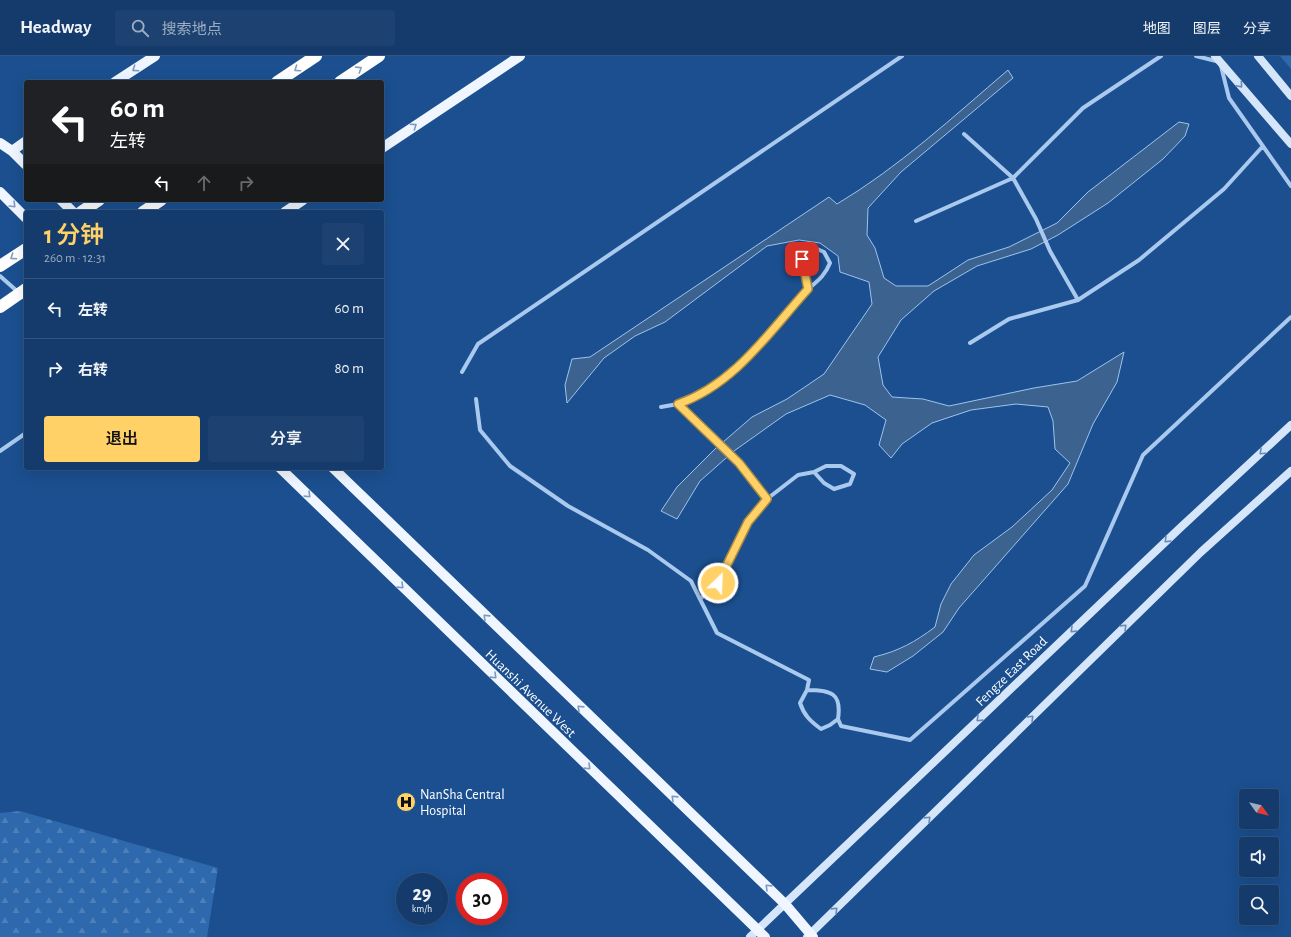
<!DOCTYPE html>
<html lang="zh">
<meta charset="utf-8">
<style>
body{margin:0;font-family:"Alegreya Sans","Noto Sans SC",sans-serif;background:#1d4271;color:#f1f3f6;height:100vh;display:flex;flex-direction:column;font-size:15px;white-space:nowrap}
*{box-sizing:border-box;margin:0}
p{font-size:13px;color:#9dadc1}
.icon{flex:none;width:22px;height:22px;fill:none;stroke:currentColor;stroke-width:2;stroke-linecap:round;stroke-linejoin:round}
.map{position:relative;flex:1;overflow:hidden}
.details{position:absolute;left:24px;top:154px;width:360px;height:260px;display:flex;flex-direction:column;background:#143b6b;border-radius:4px;box-shadow:0 4px 16px #0002,0 0 0 1px #33557e}
.details>*{flex:none}
.banner{position:absolute;left:24px;top:24px;width:360px;height:122px;border-radius:4px;box-shadow:0 4px 16px #0002,0 0 0 1px #33557e;background:#202124;color:#fff;overflow:hidden}
.needle{width:26px;rotate:124deg}
.fabs{position:absolute;left:1239px;top:733px;display:grid;gap:8px}
.fabs a{display:grid;place-items:center;width:40px;height:40px;border-radius:4px;background:#143b6b;box-shadow:0 4px 16px #0002,0 0 0 1px #33557e;font-size:20px}
.speed{position:absolute;left:396px;top:817px;display:flex;gap:8px;font-size:20px;font-weight:700;text-align:center}
.speed>*{display:grid;place-content:center;width:52px;height:52px;border-radius:50%;background:#143b6b;box-shadow:0 4px 16px #0002,0 0 0 1px #33557e;line-height:1}
.speed small{font-size:10px;font-weight:400}
.speed .limit{border:6px solid #d22;background:#fff;color:#111}
.pin{position:absolute;display:grid;place-items:center;width:34px;height:34px;color:#fff;margin:-17px;border-radius:8px;box-shadow:0 2px 6px #0006}
.me{position:absolute;width:44px;margin:-22px;rotate:24deg;stroke-linejoin:round;filter:drop-shadow(0 0 3px #0008)}
.turn{display:flex;align-items:center;gap:14px;height:84px;padding:0 20px;font-size:18px}
.turn .icon{width:52px;height:52px;stroke-width:2.5}
.turn b{display:block;font-size:28px;line-height:34px}
.lanes{display:flex;align-items:center;height:38px;padding:0 20px;background:#0003;justify-content:center;gap:20px;direction:ltr}
.lanes .off{opacity:.35}
.round{display:grid;place-items:center;flex:none;width:42px;height:42px;border-radius:4px;background:#1d4271}
.headline{display:flex;align-items:center;justify-content:space-between;height:68px;padding:0 20px}
h1{font-size:24px;font-weight:600;line-height:30px;color:#ffd166}
.button{display:flex;gap:8px;margin-top:auto;padding:8px 20px}
.button a{flex:1;height:46px;border-radius:4px;background:#ffd166;color:#111;font-size:16px;font-weight:600;line-height:46px;text-align:center}
.button a+a{background:#1d4271;color:#f1f3f6}
ul{padding:0;list-style:none}
li{display:flex;align-items:center;gap:12px;height:60px;padding:0 20px;border-top:1px solid #33557e}
li div{flex:1}
li b{display:block;font-size:15px}
li em{font-style:normal}
header{display:flex;align-items:center;gap:24px;box-sizing:border-box;height:56px;padding:0 20px;background:#143b6b;border-bottom:1px solid #33557e}
header strong{font-size:19px}
nav{display:flex;gap:22px;margin-inline-start:auto;font-size:14px}
.search{width:280px;height:36px;background:#1d4271;display:flex;align-items:center;gap:10px;box-sizing:border-box;padding:0 14px;border-radius:4px;color:#9dadc1;font-size:15px}
.map>svg:first-child{display:block}
.forest{fill:url(#forest-firs)}
.park{fill:#2e69ad}
.water{fill:#3c6290;stroke:#9cc4f0}
.lines{fill:none;stroke-linecap:round;stroke-linejoin:round}
.street{stroke:#a9c9ee;stroke-width:4}
.secondary{stroke:#d6e6fa;stroke-width:8}
.primary{stroke:#f0f6ff;stroke-width:10}
.highway{stroke:#fff;stroke-width:12}
.highway-bridge{stroke:#fff;stroke-width:12}
.oneway{stroke:#7b9ac1}
.oneway2{stroke:#829ec1}
.oneway3{stroke:#668bba}
.route-casing{stroke:#a68842;stroke-width:10}
.route{stroke:#ffd166;stroke-width:7}
.labels{text-anchor:middle;stroke-width:3;stroke-linejoin:round;paint-order:stroke}
.street-label{font-size:14px;fill:#fff;stroke:#1b4f8f}
.poi-label{font-size:14px;fill:#fff;stroke:#1b4f8f;text-anchor:start}
</style>
<header>
<strong>Headway</strong>
<div class="search"><svg class="icon" aria-label="search" viewBox="0 0 24 24"><circle cx="10" cy="10" r="6"/><path d="M15 15l6 6"/></svg>搜索地点</div>
<nav><a>地图</a><a>图层</a><a>分享</a></nav>
</header>
<div class="map">
<svg width="1291" height="881" viewBox="0 0 1291 881">
<defs>
<pattern id="forest-firs" width="22" height="20" patternUnits="userSpaceOnUse"><rect width="22" height="20" fill="#2e69ad"/><path d="M5 1l3.5 6h-7zM16 11l3.5 6h-7z" fill="#4d80b9"/></pattern>
</defs>
<rect width="100%" height="100%" fill="#1b4f8f"/>
<path class="forest" d="M20,755l198,57 -11,69h-207v-124z"/>
<path class="park" d="M1280,0h11v13z"/>
<path class="water" d="M1008,14l5,8 -112,94 -33,36 -1,27 8,13 9,30 12,8h32l40,-26 41,-13 48,-24 31,-31 91,-70 10,2 -4,12 -22,23 -55,44 -50,32 -27,14 -54,17 -43,25 -33,29 -23,37 5,28 9,12 31,2 26,7 85,-18 43,-7 47,-29 -7,30 -24,42 -25,60 -109,124 -16,24 -30,24 -26,16 -17,-3 4,-12c25,-6 41,-15 61,-30l6,-23 10,-20 23,-29 38,-28 40,-37 18,-27 -15,-14 -2,-28 -5,-14 -32,-3 -45,6 -39,13 -30,21 -11,14 -12,-13 7,-25 -21,-15 -35,-10 -44,19 -52,37 -34,30 -23,38 -16,-8 16,-24 38,-38 37,-32 35,-18 37,-25 48,-70 -3,-22 -29,-10 -2,-16 -18,-13 -21,-3 -32,6 -102,76 -30,14 -31,22 -37,45 -2,-18 7,-26 18,-2 239,-160 8,7c62,-37 116,-87 171,-134z"/>
<g class="lines">
<path class="street" d="M1196,0l24,6 9,36 62,88
M916,165l97,-43 -49,-44
M0,220l26,23
M1078,244l-28,-49 -14,-32 -23,-41 70,-70 78,-52
M970,287l39,-24 69,-19 61,-40 85,-71 39,-43
M462,316l16,-28 424,-288
M476,343l4,31 30,36 58,40 80,44 43,31 26,52 92,47 -2,10 -7,13c4,12 10,18 21,26l9,-4 8,-6c4,-26 -7,-29 -31,-29
M678,348c54,-19 86,-66 123,-108 12,-13 22,-16 29,-33l-6,-11 -9,-4 -10,6 -3,5 6,30
M661,351l17,-3 61,59 28,36
M0,395l26,-18
M700,543l18,-16 30,-61 19,-23 31,-24 16,-3 12,-6h15l13,8 -4,10 -16,5 -10,-6 -10,-11
M838,663l3,7 69,14 175,-154 58,-131 148,-138"/>
<path class="secondary" d="M1215,0l76,88
M1258,0l33,40
M750,881l430,-409 111,-103
M807,881l394,-385 90,-81"/>
<path class="primary" d="M115,26l40,-26
M0,87l12,8 14,14
M382,92l138,-92
M12,95l14,-10
M0,136l26,26
M61,144l12,12
M285,156l18,-12
M280,412l485,469
M333,412l452,436 28,33"/>
<path class="highway" d="M277,26l39,-26
M340,26l39,-26
M81,156l18,-12
M143,156l18,-12
M0,210l26,-17"/>
<path class="highway-bridge" d="M0,251l26,-18"/>
</g>
<defs><path id="oneway-chevron" d="M-2-3.5L2.5 0L-2 3.5" fill="none" stroke-width="1.6" stroke-linecap="round" stroke-linejoin="round"/></defs>
<g class="oneway">
<use href="#oneway-chevron" transform="translate(135 13) rotate(146)"/>
<use href="#oneway-chevron" transform="translate(414 70) rotate(-34)"/>
<use href="#oneway-chevron" transform="translate(13 149) rotate(45)"/>
<use href="#oneway-chevron" transform="translate(308 439) rotate(44)"/>
<use href="#oneway-chevron" transform="translate(401 530) rotate(44)"/>
<use href="#oneway-chevron" transform="translate(486 561) rotate(-136)"/>
<use href="#oneway-chevron" transform="translate(494 620) rotate(44)"/>
<use href="#oneway-chevron" transform="translate(580 652) rotate(-136)"/>
<use href="#oneway-chevron" transform="translate(588 711) rotate(44)"/>
<use href="#oneway-chevron" transform="translate(674 742) rotate(-136)"/>
<use href="#oneway-chevron" transform="translate(768 831) rotate(-136)"/>
</g>
<g class="oneway2">
<use href="#oneway-chevron" transform="translate(297 13) rotate(146)"/>
<use href="#oneway-chevron" transform="translate(359 13) rotate(-33)"/>
<use href="#oneway-chevron" transform="translate(13 201) rotate(146)"/>
</g>
<g class="oneway3">
<use href="#oneway-chevron" transform="translate(1240 29) rotate(49)"/>
<use href="#oneway-chevron" transform="translate(1262 396) rotate(137)"/>
<use href="#oneway-chevron" transform="translate(1167 484) rotate(136)"/>
<use href="#oneway-chevron" transform="translate(1124 571) rotate(-44)"/>
<use href="#oneway-chevron" transform="translate(1073 574) rotate(136)"/>
<use href="#oneway-chevron" transform="translate(1031 662) rotate(-44)"/>
<use href="#oneway-chevron" transform="translate(979 663) rotate(136)"/>
<use href="#oneway-chevron" transform="translate(928 763) rotate(-44)"/>
<use href="#oneway-chevron" transform="translate(835 854) rotate(-44)"/>
</g>
<g class="lines">
<defs>
<path id="route" d="M718,527l30,-61 19,-23 -28,-36 -61,-59c57,-20 91,-72 130,-115l-6,-30"/>
</defs>
<use href="#route" class="route-casing"/>
<use href="#route" class="route"/>
</g>
<defs>
<symbol id="hospital-disc" viewBox="-11 -11 22 22"><circle r="9.5" fill="#ffd166" stroke="#1b4f8f"/><path d="M-5-5h3v3.5h4V-5h3V5h-3V1.5h-4V5h-3Z" fill="#111"/></symbol>
</defs>
<g fill-rule="evenodd">
<use href="#hospital-disc" x="395" y="735" width="22" height="22"/>
</g>
<g class="labels">
<g class="street-label">
<text transform="translate(1011 615) rotate(-44)" y="5">Fengze East Road</text>
<text transform="translate(531 637) rotate(44)" y="5">Huanshi Avenue West</text>
</g>
<g class="poi-label">
<text x="420" y="743">NanSha Central<tspan x="420" dy="16">Hospital</tspan></text>
</g>
</g>
</svg>
<div class="fabs">
<a><svg class="needle" viewBox="-14 -14 28 28"><path d="M0-13l5 13h-10z" fill="#e53935"/><path d="M0 13l5-13h-10z" fill="#9dadc1"/></svg></a>
<a><svg class="icon" aria-label="sound" viewBox="0 0 24 24"><path d="M4 9h4l5-4v14l-5-4H4zM17 9q2 3 0 6"/></svg></a>
<a><svg class="icon" aria-label="search" viewBox="0 0 24 24"><circle cx="10" cy="10" r="6"/><path d="M15 15l6 6"/></svg></a>
</div>
<div class="speed"><div>29<small>km/h</small></div><div class="limit">30</div></div>
<div class="pin" style="left:802px;top:203px;background:#d93025"><svg class="icon" aria-label="arrive" viewBox="0 0 24 24"><path d="M6 21V4h12l-3 4 3 4H6"/></svg></div>
<svg class="me" style="left:718px;top:527px" viewBox="-20 -20 40 40"><circle r="17" fill="#ffd166" stroke="#fff" stroke-width="3"/><path d="M0-11L8 9 0 5-8 9z" fill="#fff"/></svg>
<div class="banner">
<div class="turn"><svg class="icon" aria-label="left" viewBox="0 0 24 24"><path d="M17 20v-9H6M10 6l-5 5 5 5"/></svg><div><b>60 m</b>左转</div></div>
<div class="lanes"><svg class="icon" aria-label="left" viewBox="0 0 24 24"><path d="M17 20v-9H6M10 6l-5 5 5 5"/></svg><svg class="icon off" aria-label="ahead" viewBox="0 0 24 24"><path d="M12 20V5M6 11l6-6 6 6"/></svg><svg class="icon off" aria-label="right" viewBox="0 0 24 24"><path d="M7 20v-9h11M14 6l5 5-5 5"/></svg></div>
</div>
<section class="details">
<div class="headline"><div><h1>1 分钟</h1><p>260 m · 12:31</p></div><a class="round"><svg class="icon" aria-label="close" viewBox="0 0 24 24"><path d="M6 6l12 12M18 6L6 18"/></svg></a></div>
<ul>
<li><svg class="icon" aria-label="left" viewBox="0 0 24 24"><path d="M17 20v-9H6M10 6l-5 5 5 5"/></svg><div><b>左转</b></div><em>60 m</em></li>
<li><svg class="icon" aria-label="right" viewBox="0 0 24 24"><path d="M7 20v-9h11M14 6l5 5-5 5"/></svg><div><b>右转</b></div><em>80 m</em></li>
</ul>
<div class="button"><a>退出</a><a>分享</a></div>
</section>
</div>
